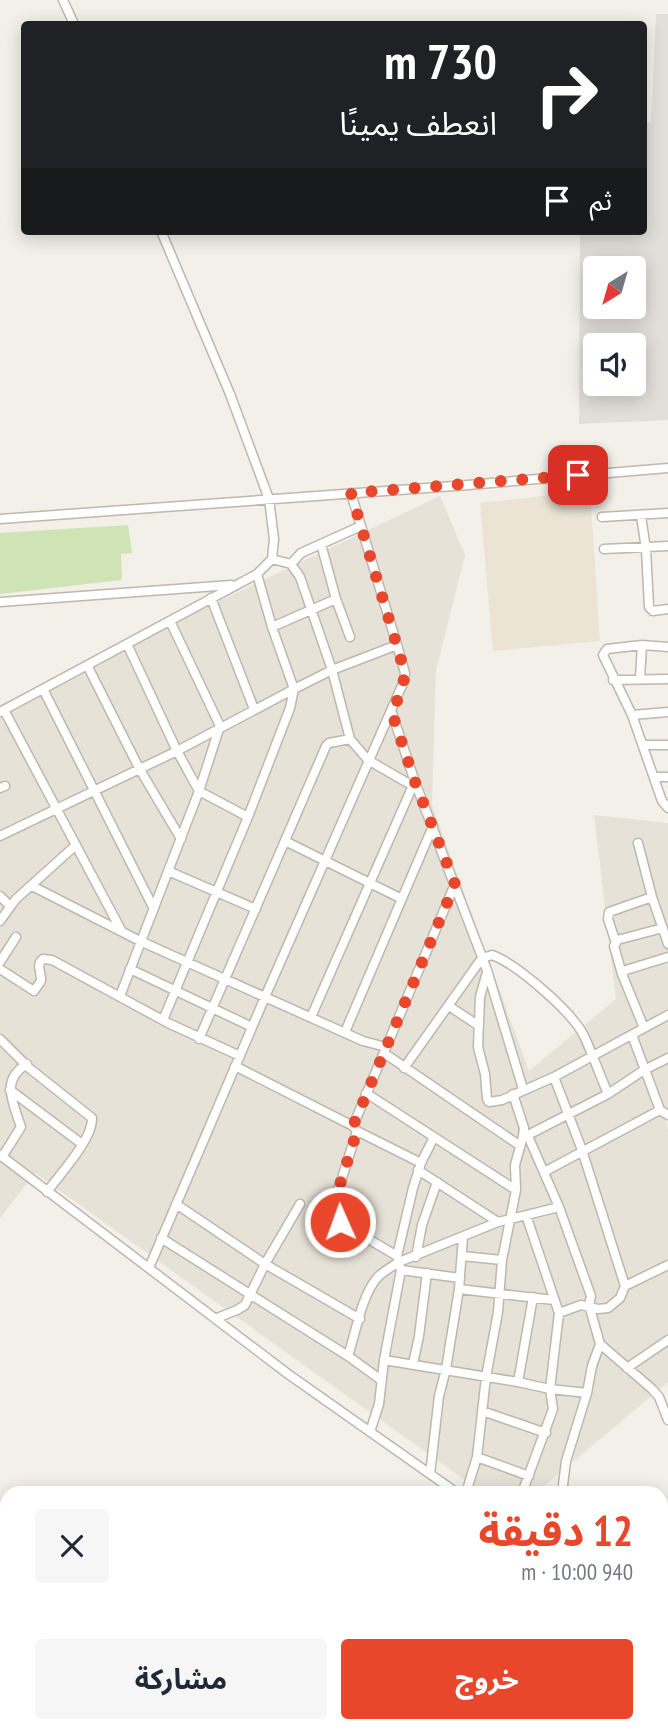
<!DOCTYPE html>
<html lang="ar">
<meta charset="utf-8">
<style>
body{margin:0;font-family:"PT Sans Narrow","Noto Sans Arabic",sans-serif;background:#f6f6f7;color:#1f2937;direction:rtl;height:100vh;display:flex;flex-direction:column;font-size:26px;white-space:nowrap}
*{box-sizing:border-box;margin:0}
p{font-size:23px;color:#747a83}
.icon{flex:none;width:38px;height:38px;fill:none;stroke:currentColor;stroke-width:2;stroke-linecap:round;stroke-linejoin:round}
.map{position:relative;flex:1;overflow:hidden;direction:ltr}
.details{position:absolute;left:0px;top:1486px;width:668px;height:247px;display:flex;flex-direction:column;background:#fff;border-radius:21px 21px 0 0;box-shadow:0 4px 18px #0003;direction:rtl}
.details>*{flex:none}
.hud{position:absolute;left:21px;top:21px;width:626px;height:214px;border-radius:7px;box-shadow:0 4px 18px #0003;direction:rtl;background:#202124;color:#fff;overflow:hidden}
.needle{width:46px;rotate:217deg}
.buttons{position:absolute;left:583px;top:256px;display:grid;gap:14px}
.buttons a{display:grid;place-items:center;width:63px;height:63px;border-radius:7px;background:#fff;box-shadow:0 4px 18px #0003;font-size:35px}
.pin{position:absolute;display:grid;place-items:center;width:60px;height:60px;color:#fff;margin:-30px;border-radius:14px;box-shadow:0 4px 10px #0006}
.me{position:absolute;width:77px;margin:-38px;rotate:358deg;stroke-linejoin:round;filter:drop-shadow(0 0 5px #0008)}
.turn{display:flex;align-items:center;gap:24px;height:147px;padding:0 35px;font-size:32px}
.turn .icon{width:91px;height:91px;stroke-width:2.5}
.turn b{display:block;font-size:49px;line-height:60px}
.then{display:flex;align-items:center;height:66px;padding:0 35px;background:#0003;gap:14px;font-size:26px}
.round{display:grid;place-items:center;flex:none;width:74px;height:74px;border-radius:7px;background:#f6f6f7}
.headline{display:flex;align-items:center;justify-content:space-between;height:119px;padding:0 35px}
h1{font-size:42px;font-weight:700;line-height:52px;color:#e8472b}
.button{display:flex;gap:14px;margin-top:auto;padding:14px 35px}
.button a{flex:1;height:80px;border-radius:7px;background:#e8472b;color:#fff;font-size:28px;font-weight:700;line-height:80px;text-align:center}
.button a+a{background:#f6f6f7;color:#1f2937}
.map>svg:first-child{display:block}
.residential{fill:#e6e2d7}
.industrial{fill:#e2dfda;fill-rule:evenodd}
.education{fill:#ebe4d4}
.green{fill:#cfe4b5}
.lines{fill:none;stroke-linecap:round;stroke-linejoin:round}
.minor-casing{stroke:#beb7ac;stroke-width:11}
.minor{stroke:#fff;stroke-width:8}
.route{stroke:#e8472b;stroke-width:12;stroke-dasharray:0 21.6}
</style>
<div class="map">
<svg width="668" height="1732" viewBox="0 0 668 1732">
<rect width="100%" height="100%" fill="#f3f0e9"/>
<path class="residential" d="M440,496l25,59 -29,115 -4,135 97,266 87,-72 -22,-184 74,8v289l-4,1 4,17v252l-132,111h-53l-448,-320 -35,45v-513z"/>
<path class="industrial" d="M656,14h12v406l-89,4 1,-193h64v-107l7,-2zM595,268h39v38h-39zM595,345h39v38h-39z"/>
<path class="education" d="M590,491l10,150 -107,10 -13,-148z"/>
<path class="green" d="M128,525l4,28 -11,1 1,26 -122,14v-61z"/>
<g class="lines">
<defs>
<path id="minor" d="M63,0l11,24
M641,516l5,33 3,58 4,4 15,-2
M602,517l66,-4
M0,519l468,-34 200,-17
M604,549l64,-3
M272,559l19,5 9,13 32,93 18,69
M291,564l10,-11 60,-27
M211,598l43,111
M336,599l14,38
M0,602l231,-17
M272,627l64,-28 -15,-55
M127,644l50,107 22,40 49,26
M87,665l52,103 42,71
M640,678l2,-33
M613,680l55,-1
M43,689l110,218
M4,710l117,220
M0,712l257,-138 15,-15 2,-20 -5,-40 -39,-105 -69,-163
M668,712l-36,3 30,86 6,7
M392,713l23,69 72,188 36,119
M632,715l-29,-60 4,-6 35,-4 26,2
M643,745h25
M655,777h13
M0,788l5,-2
M0,836l177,-85 117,-62 38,-19 65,-25
M285,841l117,58
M638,843l14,54 16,47
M168,871l88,38
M32,886l108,55 223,100 23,6
M0,896l10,10
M0,921l16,-22 60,-54
M616,943l-8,-24 1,-7 43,-15
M0,962l16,-25
M0,969l34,22 7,-10c1,-8 -6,-16 2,-22l9,1 116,63 72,33
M130,969l122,58
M487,972l-7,25 -2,50 7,27 2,25 2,3 13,-2 52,-23 114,-62
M622,974l-8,-28 3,-6 46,-12
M120,996l79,-205 21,-65 -50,-105
M449,1006l30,20
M311,1017l103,-234
M163,1020l85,-203 42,-109 4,-19 -22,-62 -15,-53
M644,1028l-22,-54 4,-4 42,-13
M345,1032l88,-206
M632,1035l28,75 8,5
M0,1039l29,29 63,50c1,21 -32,56 -45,74
M199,1039l127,-293 3,-3 21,-4 18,21 45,26
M384,1053l135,92
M235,1066l118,60
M404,1068l78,-110 10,-3c25,9 82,58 93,83 8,18 15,37 23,56
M554,1077l28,73 43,136 -5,12 -12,10 -10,1 -17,-4 -22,8
M10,1090l72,54
M366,1093l150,97
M357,1131l-23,72 -1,10 7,9 57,34
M526,1136l82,-42 36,-24 24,-12
M528,1136l31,71 32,89 -2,9 11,39 52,45 7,8 9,23
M0,1155l288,219 169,119
M2,1157l19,-30c-8,-25 -21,-47 6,-63
M421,1163l-64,-32 -4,-5 102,-242
M418,1170l80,52
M544,1172l116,-62
M176,1204l89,60 95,55
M161,1238l187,118 33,24
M462,1256l40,4
M416,1257l6,-32 15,-43
M149,1268l116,-271 139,-316 1,-8 -8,-28 -46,-152
M401,1270l59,8
M625,1286l43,-21
M459,1289l95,11
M217,1318l20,-8 8,-5 20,-41 35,-60
M348,1356c8,-24 13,-59 29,-78 6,-7 15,-11 22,-16l99,-40 61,-15
M384,1360l134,22 32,7 37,4 -21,68 -4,32
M413,1364l6,-28 8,-63
M627,1368l41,-28
M518,1382l15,-85
M587,1393l5,-27 8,-22
M482,1411l64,22
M370,1432l9,-28 5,-44 17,-90 -4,-14 16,-68 8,-25 12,-24
M477,1457l52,19
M430,1474l9,-78 7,-27 13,-80 4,-52
M466,1493l11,-36 9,-80 12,-65 4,-52 14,-70 -1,-25 8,-29 1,-8 -11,-34
M522,1493l31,-84 -3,-20 9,-76 -33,-98
M662,1547l6,-4
M662,1557l6,4
M662,1632l6,1
M0,1664l7,-3
M662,1696l6,1
M0,1713l7,-4
M541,1726l17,6
M580,1726l16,6
M59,1732l11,-6
M368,1732l2,-6
M408,1732l12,-6
M523,1732l3,-6
M662,1732l6,-15"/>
</defs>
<use href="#minor" class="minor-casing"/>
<use href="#minor" class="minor"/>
</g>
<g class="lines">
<path class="route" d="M340,1222l-7,-9 1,-10 23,-72 -4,-5 102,-242 -40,-102 -23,-69 10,-24 3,-16 -54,-180 227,-18"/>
</g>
</svg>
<div class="buttons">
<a><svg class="needle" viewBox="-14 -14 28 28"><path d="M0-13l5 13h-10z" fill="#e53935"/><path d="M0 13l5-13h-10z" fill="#747a83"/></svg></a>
<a><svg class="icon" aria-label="sound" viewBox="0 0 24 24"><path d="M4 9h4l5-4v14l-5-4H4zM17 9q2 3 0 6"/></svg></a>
</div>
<div class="pin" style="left:578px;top:475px;background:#d93025"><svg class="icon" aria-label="arrive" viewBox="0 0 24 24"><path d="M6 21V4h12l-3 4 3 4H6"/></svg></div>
<svg class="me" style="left:340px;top:1222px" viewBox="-20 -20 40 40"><circle r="17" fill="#e8472b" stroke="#fff" stroke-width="3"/><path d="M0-11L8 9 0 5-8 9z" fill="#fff"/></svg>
<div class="hud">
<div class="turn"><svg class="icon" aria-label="right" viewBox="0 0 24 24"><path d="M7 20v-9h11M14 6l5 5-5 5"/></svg><div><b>730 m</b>انعطف يمينًا</div></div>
<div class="then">ثم<svg class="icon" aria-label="arrive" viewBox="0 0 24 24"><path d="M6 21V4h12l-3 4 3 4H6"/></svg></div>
</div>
<section class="details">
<div class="headline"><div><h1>12 دقيقة</h1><p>940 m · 10:00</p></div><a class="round"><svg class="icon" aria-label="close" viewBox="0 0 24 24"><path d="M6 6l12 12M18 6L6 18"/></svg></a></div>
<div class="button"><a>خروج</a><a>مشاركة</a></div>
</section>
</div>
